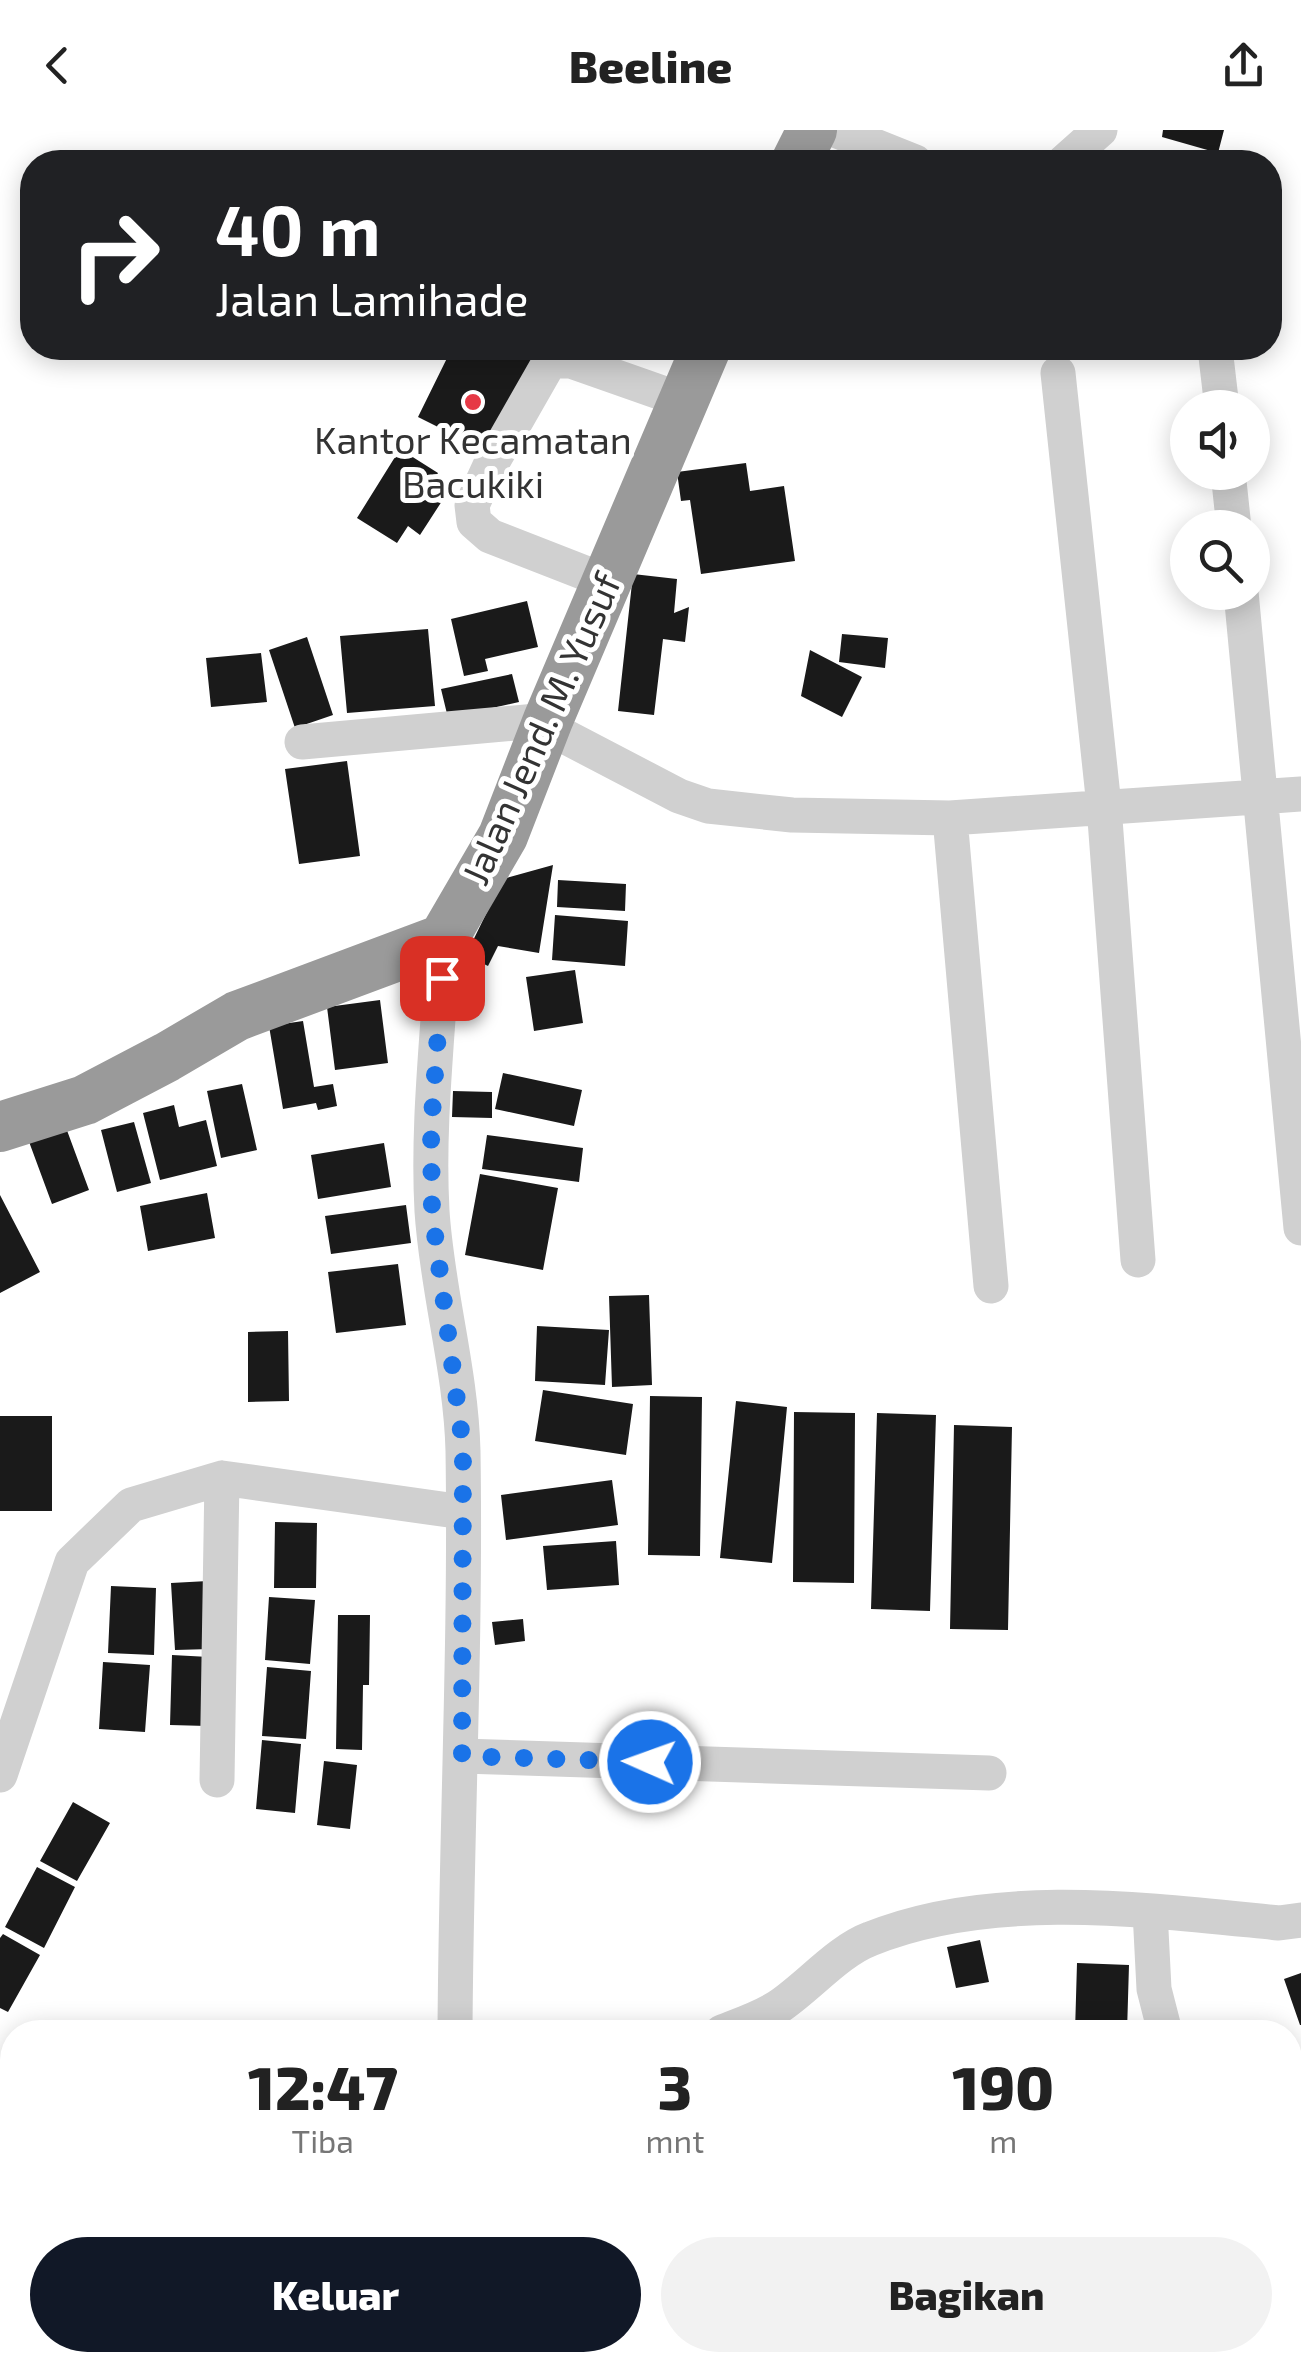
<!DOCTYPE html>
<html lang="id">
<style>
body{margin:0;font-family:"Exo 2",sans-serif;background:#f2f2f2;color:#222;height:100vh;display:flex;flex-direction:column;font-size:38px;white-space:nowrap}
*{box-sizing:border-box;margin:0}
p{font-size:32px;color:#767676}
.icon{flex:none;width:55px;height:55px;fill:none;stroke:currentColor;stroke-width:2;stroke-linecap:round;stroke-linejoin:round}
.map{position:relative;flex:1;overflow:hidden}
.details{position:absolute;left:0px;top:1890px;width:1302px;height:352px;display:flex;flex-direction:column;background:#fff;border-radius:40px 40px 0 0;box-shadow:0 5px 25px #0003}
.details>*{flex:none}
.guide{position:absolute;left:20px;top:20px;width:1262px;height:210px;border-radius:40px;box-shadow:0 5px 25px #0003;background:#202124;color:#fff;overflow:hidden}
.fabs{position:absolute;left:1170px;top:260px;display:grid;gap:20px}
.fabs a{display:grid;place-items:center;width:100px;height:100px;border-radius:50%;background:#fff;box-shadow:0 5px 25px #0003;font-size:50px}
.pin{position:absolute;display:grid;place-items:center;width:85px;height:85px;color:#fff;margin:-42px;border-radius:20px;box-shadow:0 5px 15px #0006}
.me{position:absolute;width:110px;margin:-55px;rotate:272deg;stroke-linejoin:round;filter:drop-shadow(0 0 8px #0008)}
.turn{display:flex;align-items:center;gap:35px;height:210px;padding:0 30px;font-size:45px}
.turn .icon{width:130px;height:130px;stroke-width:2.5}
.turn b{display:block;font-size:70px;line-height:85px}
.eta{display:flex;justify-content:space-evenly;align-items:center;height:170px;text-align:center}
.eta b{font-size:60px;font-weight:800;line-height:70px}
.button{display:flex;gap:20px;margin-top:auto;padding:20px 30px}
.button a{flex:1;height:115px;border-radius:60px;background:#111827;color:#fff;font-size:40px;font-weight:800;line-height:115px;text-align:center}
.button a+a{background:#f2f2f2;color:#222}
header{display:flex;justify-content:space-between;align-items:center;height:130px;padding:0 30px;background:#fff;font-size:45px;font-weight:800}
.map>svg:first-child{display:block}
.building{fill:#1a1a1a}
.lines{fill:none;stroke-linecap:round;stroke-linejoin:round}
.minor{stroke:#d0d0d0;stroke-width:35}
.highway{stroke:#9a9a9a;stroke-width:50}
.route{stroke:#1a73e8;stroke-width:18;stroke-dasharray:0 32.4}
.poi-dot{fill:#e63946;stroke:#fff;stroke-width:4}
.labels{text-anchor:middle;stroke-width:10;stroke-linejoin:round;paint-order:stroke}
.poi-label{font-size:38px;fill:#333;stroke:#fff}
.street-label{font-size:38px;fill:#333;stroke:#fff}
</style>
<header><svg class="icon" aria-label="back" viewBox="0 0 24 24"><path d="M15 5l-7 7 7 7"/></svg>Beeline<svg class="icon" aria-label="share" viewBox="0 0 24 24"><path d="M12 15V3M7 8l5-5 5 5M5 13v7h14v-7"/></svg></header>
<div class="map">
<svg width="1301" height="2241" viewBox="0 0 1301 2241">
<rect width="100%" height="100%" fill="#fff"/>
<path class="building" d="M1163,0h61l-6,23 -56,-16z
M452,218h94l-52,107 -76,-38z
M400,319l38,24 -11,19 15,9 -22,34 -12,-9 -11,17 -40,-25z
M746,333l4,28 34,-5 11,75 -94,13 -11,-74 -9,1 -4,-29z
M633,444l44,5 -3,34 15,-6 -4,35 -22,-3 -9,76 -36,-4z
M527,471l11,46 -53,12 3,12 -24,5 -13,-57z
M428,499l7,77 -88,7 -7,-77z
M842,504l46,4 -3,30 -46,-6z
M307,507l26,78 -38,13 -26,-78z
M810,520l52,27 -20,40 -41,-21z
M261,523l6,49 -56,5 -5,-49z
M512,544l7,28 -71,16 -7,-29z
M347,631l13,95 -61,8 -14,-95z
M553,735l-14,88 -41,-7 -10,20 -22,-11 37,-76z
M558,750l68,4 -1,27 -68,-4z
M555,785l73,6 -3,45 -73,-6z
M575,840l8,53 -49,8 -8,-54z
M380,870l8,63 -53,7 -8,-63z
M303,891l11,66 19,-3 4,22 -19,4 -2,-7 -33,6 -14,-83z
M503,943l79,17 -8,36 -79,-17z
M242,954l15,66 -36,8 -14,-67z
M453,961l39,1v26l-40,-1z
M174,975l5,22 27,-7 11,46 -57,14 -17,-67z
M134,992l17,61 -34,9 -16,-62z
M65,995l24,65 -37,14 -24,-65z
M487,1005l96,13 -4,34 -97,-13z
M384,1013l7,44 -73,12 -7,-44z
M480,1044l78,14 -15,82 -78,-15z
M207,1063l8,45 -67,13 -8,-45z
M0,1065l40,77 -40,21z
M406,1075l5,38 -80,11 -6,-38z
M398,1134l8,61 -70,8 -8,-61z
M649,1165l3,90 -40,2 -3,-91z
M537,1196l72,4 -4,55 -70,-4z
M288,1201l1,70 -41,1v-70z
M543,1260l90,14 -7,51 -91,-14z
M650,1266l52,1 -2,159 -52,-1z
M736,1271l51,6 -15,156 -52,-5z
M794,1282l61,1 -1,170 -61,-1z
M877,1283l59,2 -6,196 -59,-2z
M0,1286h52v95h-52z
M954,1295l58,2 -4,203 -58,-1z
M612,1350l6,45 -112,15 -5,-45z
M275,1392l42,1 -1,65h-42z
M616,1411l3,44 -72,5 -4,-44z
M208,1451l3,68 -36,1 -4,-67z
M111,1456l45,2 -2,67 -46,-2z
M269,1467l46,3 -5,64 -45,-4z
M338,1485h32l-1,70h-6l-1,65 -26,-1z
M523,1489l2,22 -30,4 -3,-23z
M172,1525l37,2 -2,69 -37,-1z
M103,1532l47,3 -5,67 -46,-3z
M267,1537l44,4 -5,68 -44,-3z
M262,1610l39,4 -6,69 -39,-4z
M324,1631l33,4 -7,64 -33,-4z
M73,1672l37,21 -33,58 -37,-20z
M37,1737l38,20 -31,61 -39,-21z
M3,1804l37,21 -32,57 -8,-4v-70z
M980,1810l9,42 -33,6 -9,-41z
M1077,1833l52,2 -2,67h-52z
M1301,1843v52h-1l-16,-46z"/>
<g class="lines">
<path class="minor" d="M835,0l80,32
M1064,32l36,-32
M1215,218l7,60
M1058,243l46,433 34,454
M1228,342l6,56
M608,452l-118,-46 -16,-14 -2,-17 17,-37 61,-107h21l111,39
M1241,462l60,636
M545,596l134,70 29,10 84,9 158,3 351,-24
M302,612l246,-22
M950,688l41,468
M443,809c-4,90 -16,182 -11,272 5,80 29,159 31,240 3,194 -7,388 -8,581
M462,1626l527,17
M0,1645l72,-213 59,-57 91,-27 241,34
M217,1650l5,-302
M1150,1781l4,78 11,43
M722,1902c18,-7 39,-14 56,-25 29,-19 60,-56 92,-68 123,-50 280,-29 409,-16l22,-3
M440,2241l1,-11"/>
<path class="highway" d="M796,32l16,-32
M0,997l85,-27 82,-43 70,-41 206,-77 60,-103 45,-116 158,-372"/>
</g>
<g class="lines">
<path class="route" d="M442,848l-11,151 1,83 31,234 -1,310 188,6"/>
</g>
<circle class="poi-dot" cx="473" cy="272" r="10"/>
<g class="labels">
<g class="poi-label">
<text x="473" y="324">Kantor Kecamatan<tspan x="473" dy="44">Bacukiki</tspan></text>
</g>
<g class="street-label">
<text transform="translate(542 599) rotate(-66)" y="13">Jalan Jend. M. Yusuf</text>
</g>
</g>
</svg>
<div class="fabs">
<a><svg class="icon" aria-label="sound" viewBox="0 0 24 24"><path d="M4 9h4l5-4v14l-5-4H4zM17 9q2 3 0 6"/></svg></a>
<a><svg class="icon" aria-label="search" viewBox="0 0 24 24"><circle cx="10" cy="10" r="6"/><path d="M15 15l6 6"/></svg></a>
</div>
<div class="pin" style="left:442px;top:848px;background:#d93025"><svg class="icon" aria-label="arrive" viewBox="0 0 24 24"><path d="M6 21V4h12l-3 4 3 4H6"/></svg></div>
<svg class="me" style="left:650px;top:1632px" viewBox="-20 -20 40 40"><circle r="17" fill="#1a73e8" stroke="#fff" stroke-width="3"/><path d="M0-11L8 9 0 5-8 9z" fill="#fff"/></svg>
<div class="guide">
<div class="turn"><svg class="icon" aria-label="right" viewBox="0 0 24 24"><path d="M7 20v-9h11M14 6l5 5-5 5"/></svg><div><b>40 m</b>Jalan Lamihade</div></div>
</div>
<section class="details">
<div class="eta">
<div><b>12:47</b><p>Tiba</p></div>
<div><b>3</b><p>mnt</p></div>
<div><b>190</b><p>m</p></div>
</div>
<div class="button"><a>Keluar</a><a>Bagikan</a></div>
</section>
</div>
